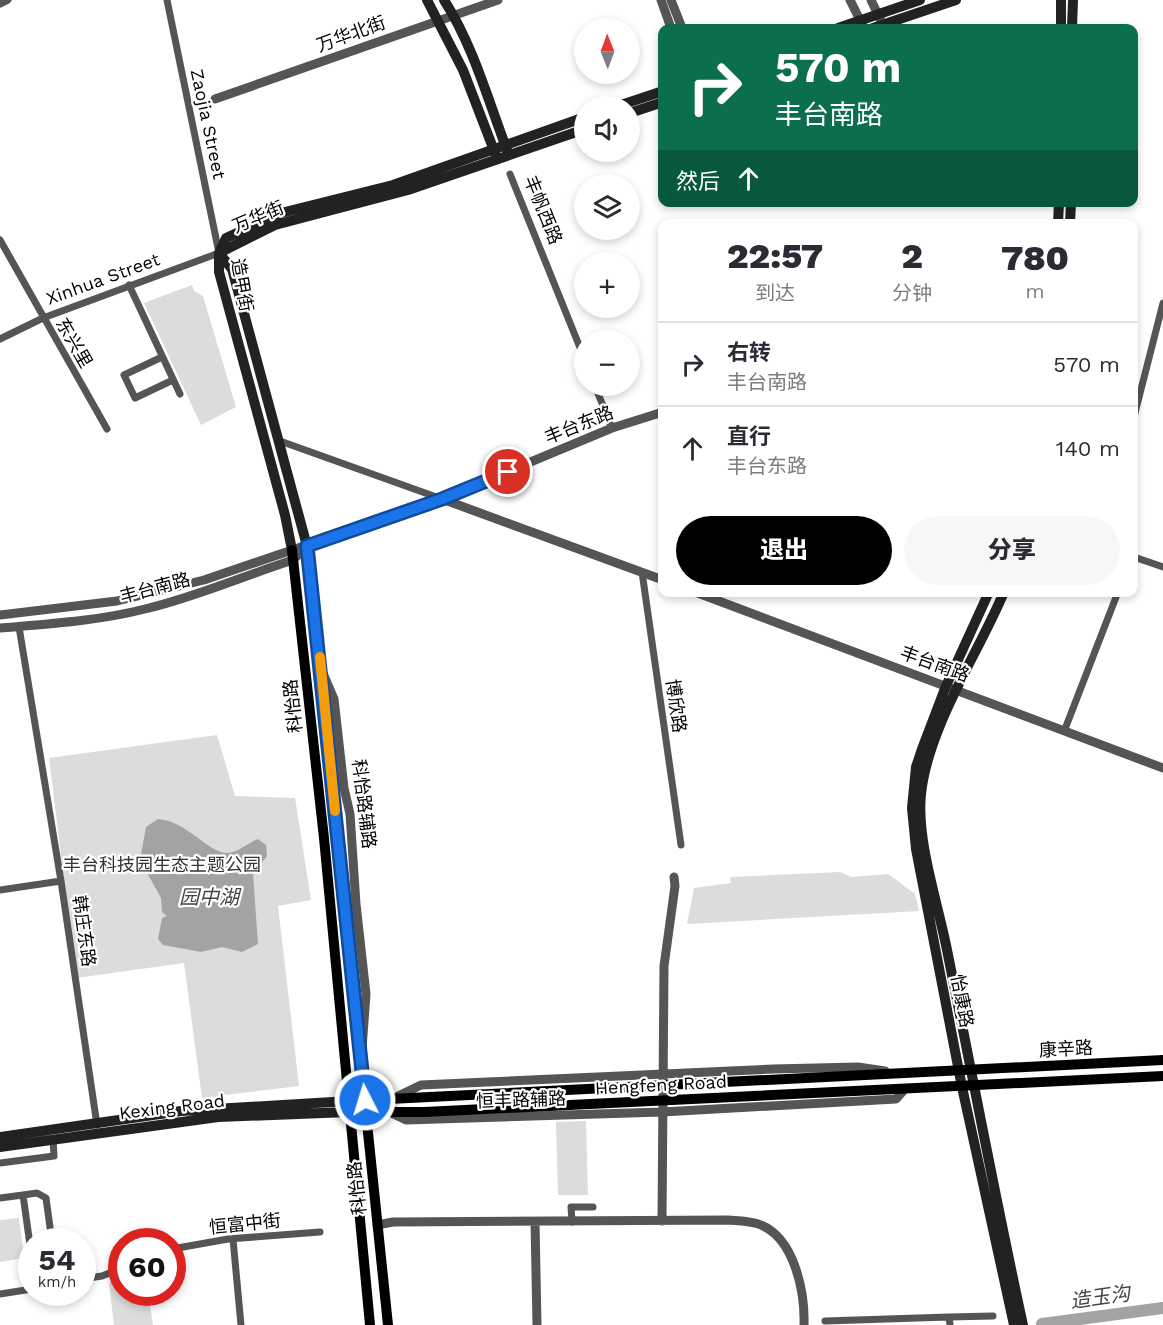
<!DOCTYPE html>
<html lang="zh">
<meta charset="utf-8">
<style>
body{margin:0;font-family:"Work Sans","Noto Sans SC",sans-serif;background:#f7f7f7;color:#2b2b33;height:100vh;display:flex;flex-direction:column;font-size:22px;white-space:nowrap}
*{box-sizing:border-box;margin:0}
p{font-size:20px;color:#7c7c81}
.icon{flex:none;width:33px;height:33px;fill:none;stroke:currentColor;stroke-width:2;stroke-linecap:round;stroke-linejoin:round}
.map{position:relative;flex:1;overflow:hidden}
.side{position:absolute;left:658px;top:219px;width:480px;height:378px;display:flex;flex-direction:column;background:#fff;border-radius:12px;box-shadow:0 3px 9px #0003}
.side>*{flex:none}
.guide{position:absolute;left:658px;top:24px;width:480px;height:183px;border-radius:12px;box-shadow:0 3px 9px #0003;background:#0b6e4f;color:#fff;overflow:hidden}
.needle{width:39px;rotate:359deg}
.fabs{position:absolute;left:574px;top:18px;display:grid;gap:12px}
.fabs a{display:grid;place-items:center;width:66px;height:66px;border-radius:50%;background:#fff;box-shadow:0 3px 9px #0003;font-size:30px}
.speed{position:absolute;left:18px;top:1228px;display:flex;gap:12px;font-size:30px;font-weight:700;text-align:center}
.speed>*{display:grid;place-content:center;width:78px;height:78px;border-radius:50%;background:#fff;box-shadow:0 3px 9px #0003;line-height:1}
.speed small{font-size:15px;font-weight:400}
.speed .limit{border:9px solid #d22;background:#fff;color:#111}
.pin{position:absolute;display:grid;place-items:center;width:51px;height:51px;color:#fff;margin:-26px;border:3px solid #fff;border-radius:50%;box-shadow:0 2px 6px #0007}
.me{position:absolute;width:66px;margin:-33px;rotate:355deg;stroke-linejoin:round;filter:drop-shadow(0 0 4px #0008)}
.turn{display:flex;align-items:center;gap:21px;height:126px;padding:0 18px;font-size:27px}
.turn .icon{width:78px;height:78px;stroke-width:2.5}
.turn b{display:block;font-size:42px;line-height:51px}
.then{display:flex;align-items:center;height:57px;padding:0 18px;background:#0003;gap:12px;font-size:22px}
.eta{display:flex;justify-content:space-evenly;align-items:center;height:102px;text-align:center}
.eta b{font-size:36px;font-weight:800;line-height:42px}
.primary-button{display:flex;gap:12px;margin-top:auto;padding:12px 18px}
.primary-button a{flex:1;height:69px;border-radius:36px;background:#000;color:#fff;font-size:24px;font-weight:800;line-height:69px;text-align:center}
.primary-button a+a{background:#f7f7f7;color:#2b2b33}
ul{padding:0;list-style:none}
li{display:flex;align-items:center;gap:18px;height:84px;padding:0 18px;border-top:2px solid #e1e1e2}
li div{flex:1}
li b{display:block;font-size:22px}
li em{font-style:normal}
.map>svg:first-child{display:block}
.green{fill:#dcdcdc}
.water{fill:#a3a3a3}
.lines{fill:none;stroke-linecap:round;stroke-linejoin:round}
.river{stroke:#a3a3a3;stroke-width:12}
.minor{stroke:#555;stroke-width:7}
.tertiary{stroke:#555;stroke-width:9}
.secondary{stroke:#222;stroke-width:10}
.primary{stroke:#000;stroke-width:10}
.route-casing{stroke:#114b97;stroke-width:15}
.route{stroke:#1a73e8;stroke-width:10}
.slow{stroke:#f59e0b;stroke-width:10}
.labels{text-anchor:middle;stroke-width:4.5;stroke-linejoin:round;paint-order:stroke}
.street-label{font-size:18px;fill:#000;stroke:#fff}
.park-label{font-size:18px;fill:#333;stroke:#fff}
.water-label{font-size:20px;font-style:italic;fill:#444;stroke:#fff}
</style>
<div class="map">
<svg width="1163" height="1325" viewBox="0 0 1163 1325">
<rect width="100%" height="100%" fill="#fff"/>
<path class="green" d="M192,285l2,6 9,5 33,111 -35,18 -57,-122z
M217,735l18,61 60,2 16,102 -33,6 21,180 -97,12 -18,-135 -108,15 -27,-220z
M840,872l12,5 36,-3 27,20 4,17 -232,13 7,-36 37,-5 -1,-6z
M586,1121l2,74h-30l-2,-73z
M19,1218l5,40 -24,4v-42z
M121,1279l1,14h26l5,32h-39l-5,-42z"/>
<path class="water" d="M158,819c30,2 49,34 70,34 11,-1 20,-10 30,-14l8,6 1,11 -14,18 5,70 -16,8 -20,-5 -21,5 -38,-7 -5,-6 4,-21 5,-2 -5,-4 -1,-14 -21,-38 6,-33z"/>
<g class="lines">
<path class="river" d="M1042,1324l121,-16"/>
<path class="minor" d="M0,4l8,-4
M510,174l75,186
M0,240l107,189
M129,285l51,109
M0,339l43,-21 176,-65 -52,-253
M162,357l-38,18 11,23 38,-18
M595,386l17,42
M1134,417l29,-114
M280,441l162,58
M1134,557l29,10
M642,572l39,273
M19,627l42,254 36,244
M1065,729l53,-137
M0,890l61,-9
M0,1163l54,-7 -1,-17
M23,1195l14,-2 9,5 6,44
M0,1198l23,-3 9,64
M572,1222l-1,-15h22
M233,1239l8,86
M172,1249l56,-10 92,-7
M82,1279l20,-3 20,-8
M0,1294l32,-5
M949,1317l44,-1
M825,1321l124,-4 1,8"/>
<path class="tertiary" d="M661,0l10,28
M671,0l11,28
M850,0l14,28
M871,0l12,25
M215,99l283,-99
M442,499l221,81
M695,592l468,176
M0,615l117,-14 87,-21 238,-81 170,-71 51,-16
M0,628c48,-4 98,-7 145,-19 51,-12 98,-33 148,-49l5,-5
M322,671l12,28 10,89 6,26 6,90 10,90 -4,55
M396,1097l25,-12 352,-16 85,-2 27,4
M389,1112l17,8 256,-8 234,-13 8,-9
M662,1221l2,-255 11,-80 -1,-9
M535,1222l2,103
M377,1225l16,-3 335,-2c10,1 24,1 33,5 34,14 44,68 43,100"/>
<path class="secondary" d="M427,0l36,70 32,83
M444,0c29,45 44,100 63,150
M1061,0v28
M838,28l82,-28
M873,28l83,-28
M1072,28l1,-28
M618,106l45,-15
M630,113l33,-11
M1058,224l1,-22
M1070,224l1,-22
M219,253l56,-28 133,-35 177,-61
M219,253l13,16 75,277
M292,550l-7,-35 -66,-243v-19l7,-15 55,-25 112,-28 192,-68
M989,592l-43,94 -24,63 -6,18 -4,41 4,41 46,238 52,238
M1004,592c-26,62 -76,135 -83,202 -5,48 18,112 27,161 25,123 48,247 75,370
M0,1137l181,-26 168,-10
M0,1147l218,-30 131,-5"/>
<path class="primary" d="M307,546l81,779
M292,550l32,288 46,487
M349,1101l814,-41
M349,1112h75l739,-36"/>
</g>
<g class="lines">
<defs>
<path id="route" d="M365,1100l-58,-554 135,-47 66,-27"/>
</defs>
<use href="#route" class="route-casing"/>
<use href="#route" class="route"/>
<path class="slow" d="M320,657l15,154"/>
</g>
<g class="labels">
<g class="street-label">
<text transform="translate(351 34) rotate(-20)" y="6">万华北街</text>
<text transform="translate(208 124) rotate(78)" y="6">Zaojia Street</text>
<text transform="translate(543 210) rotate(68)" y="6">丰帆西路</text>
<text transform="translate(258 217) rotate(-23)" y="6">万华街</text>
<text transform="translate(103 279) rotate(-20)" y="6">Xinhua Street</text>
<text transform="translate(242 285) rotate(80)" y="6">造甲街</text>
<text transform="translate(74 343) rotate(60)" y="6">东兴里</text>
<text transform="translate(579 425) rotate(-22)" y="6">丰台东路</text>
<text transform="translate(155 588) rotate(-15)" y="6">丰台南路</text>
<text transform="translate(935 664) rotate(20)" y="6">丰台南路</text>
<text transform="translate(293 706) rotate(-96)" y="6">科怡路</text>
<text transform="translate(676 706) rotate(82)" y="6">博欣路</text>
<text transform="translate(364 804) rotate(83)" y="6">科怡路辅路</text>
<text transform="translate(84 931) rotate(82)" y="6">韩庄东路</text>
<text transform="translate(962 1001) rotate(79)" y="6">怡康路</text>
<text transform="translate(1066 1049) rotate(-3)" y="6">康辛路</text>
<text transform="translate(661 1085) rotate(-3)" y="6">Hengfeng Road</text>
<text transform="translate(521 1100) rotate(-2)" y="6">恒丰路辅路</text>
<text transform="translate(172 1107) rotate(-7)" y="6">Kexing Road</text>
<text transform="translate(357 1188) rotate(-96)" y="6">科怡路</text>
<text transform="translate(245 1224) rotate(-6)" y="6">恒富中街</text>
</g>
<g class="park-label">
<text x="162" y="871">丰台科技园生态主题公园</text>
</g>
<g class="water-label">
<text x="209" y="904">园中湖</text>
<text transform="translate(1100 1297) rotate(-8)" y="7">造玉沟</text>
</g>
</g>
</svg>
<div class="fabs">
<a><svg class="needle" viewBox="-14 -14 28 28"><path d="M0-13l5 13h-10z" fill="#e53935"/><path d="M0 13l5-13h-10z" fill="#7c7c81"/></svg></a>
<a><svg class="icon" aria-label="sound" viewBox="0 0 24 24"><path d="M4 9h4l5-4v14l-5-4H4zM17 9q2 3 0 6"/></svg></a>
<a><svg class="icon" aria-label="layers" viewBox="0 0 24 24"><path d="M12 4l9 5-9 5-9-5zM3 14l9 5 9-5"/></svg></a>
<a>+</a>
<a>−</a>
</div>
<div class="speed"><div>54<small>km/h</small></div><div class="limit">60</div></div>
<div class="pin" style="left:508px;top:472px;background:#d93025"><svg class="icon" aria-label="arrive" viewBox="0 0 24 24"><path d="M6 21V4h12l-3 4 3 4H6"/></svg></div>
<svg class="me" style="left:365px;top:1100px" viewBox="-20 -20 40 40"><circle r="17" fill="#1a73e8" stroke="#fff" stroke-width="3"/><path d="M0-11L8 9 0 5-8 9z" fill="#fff"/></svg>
<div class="guide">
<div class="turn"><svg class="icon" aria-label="right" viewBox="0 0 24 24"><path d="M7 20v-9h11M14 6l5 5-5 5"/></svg><div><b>570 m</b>丰台南路</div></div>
<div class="then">然后<svg class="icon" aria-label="ahead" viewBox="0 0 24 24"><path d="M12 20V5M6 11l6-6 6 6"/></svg></div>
</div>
<section class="side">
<div class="eta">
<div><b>22:57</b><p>到达</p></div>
<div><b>2</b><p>分钟</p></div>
<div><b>780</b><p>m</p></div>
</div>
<ul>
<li><svg class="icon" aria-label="right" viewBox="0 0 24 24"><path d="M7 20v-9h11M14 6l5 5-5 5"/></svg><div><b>右转</b><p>丰台南路</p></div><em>570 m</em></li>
<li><svg class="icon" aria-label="ahead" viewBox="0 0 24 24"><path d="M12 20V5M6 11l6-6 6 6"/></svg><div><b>直行</b><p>丰台东路</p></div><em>140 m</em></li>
</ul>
<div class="primary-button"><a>退出</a><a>分享</a></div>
</section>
</div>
